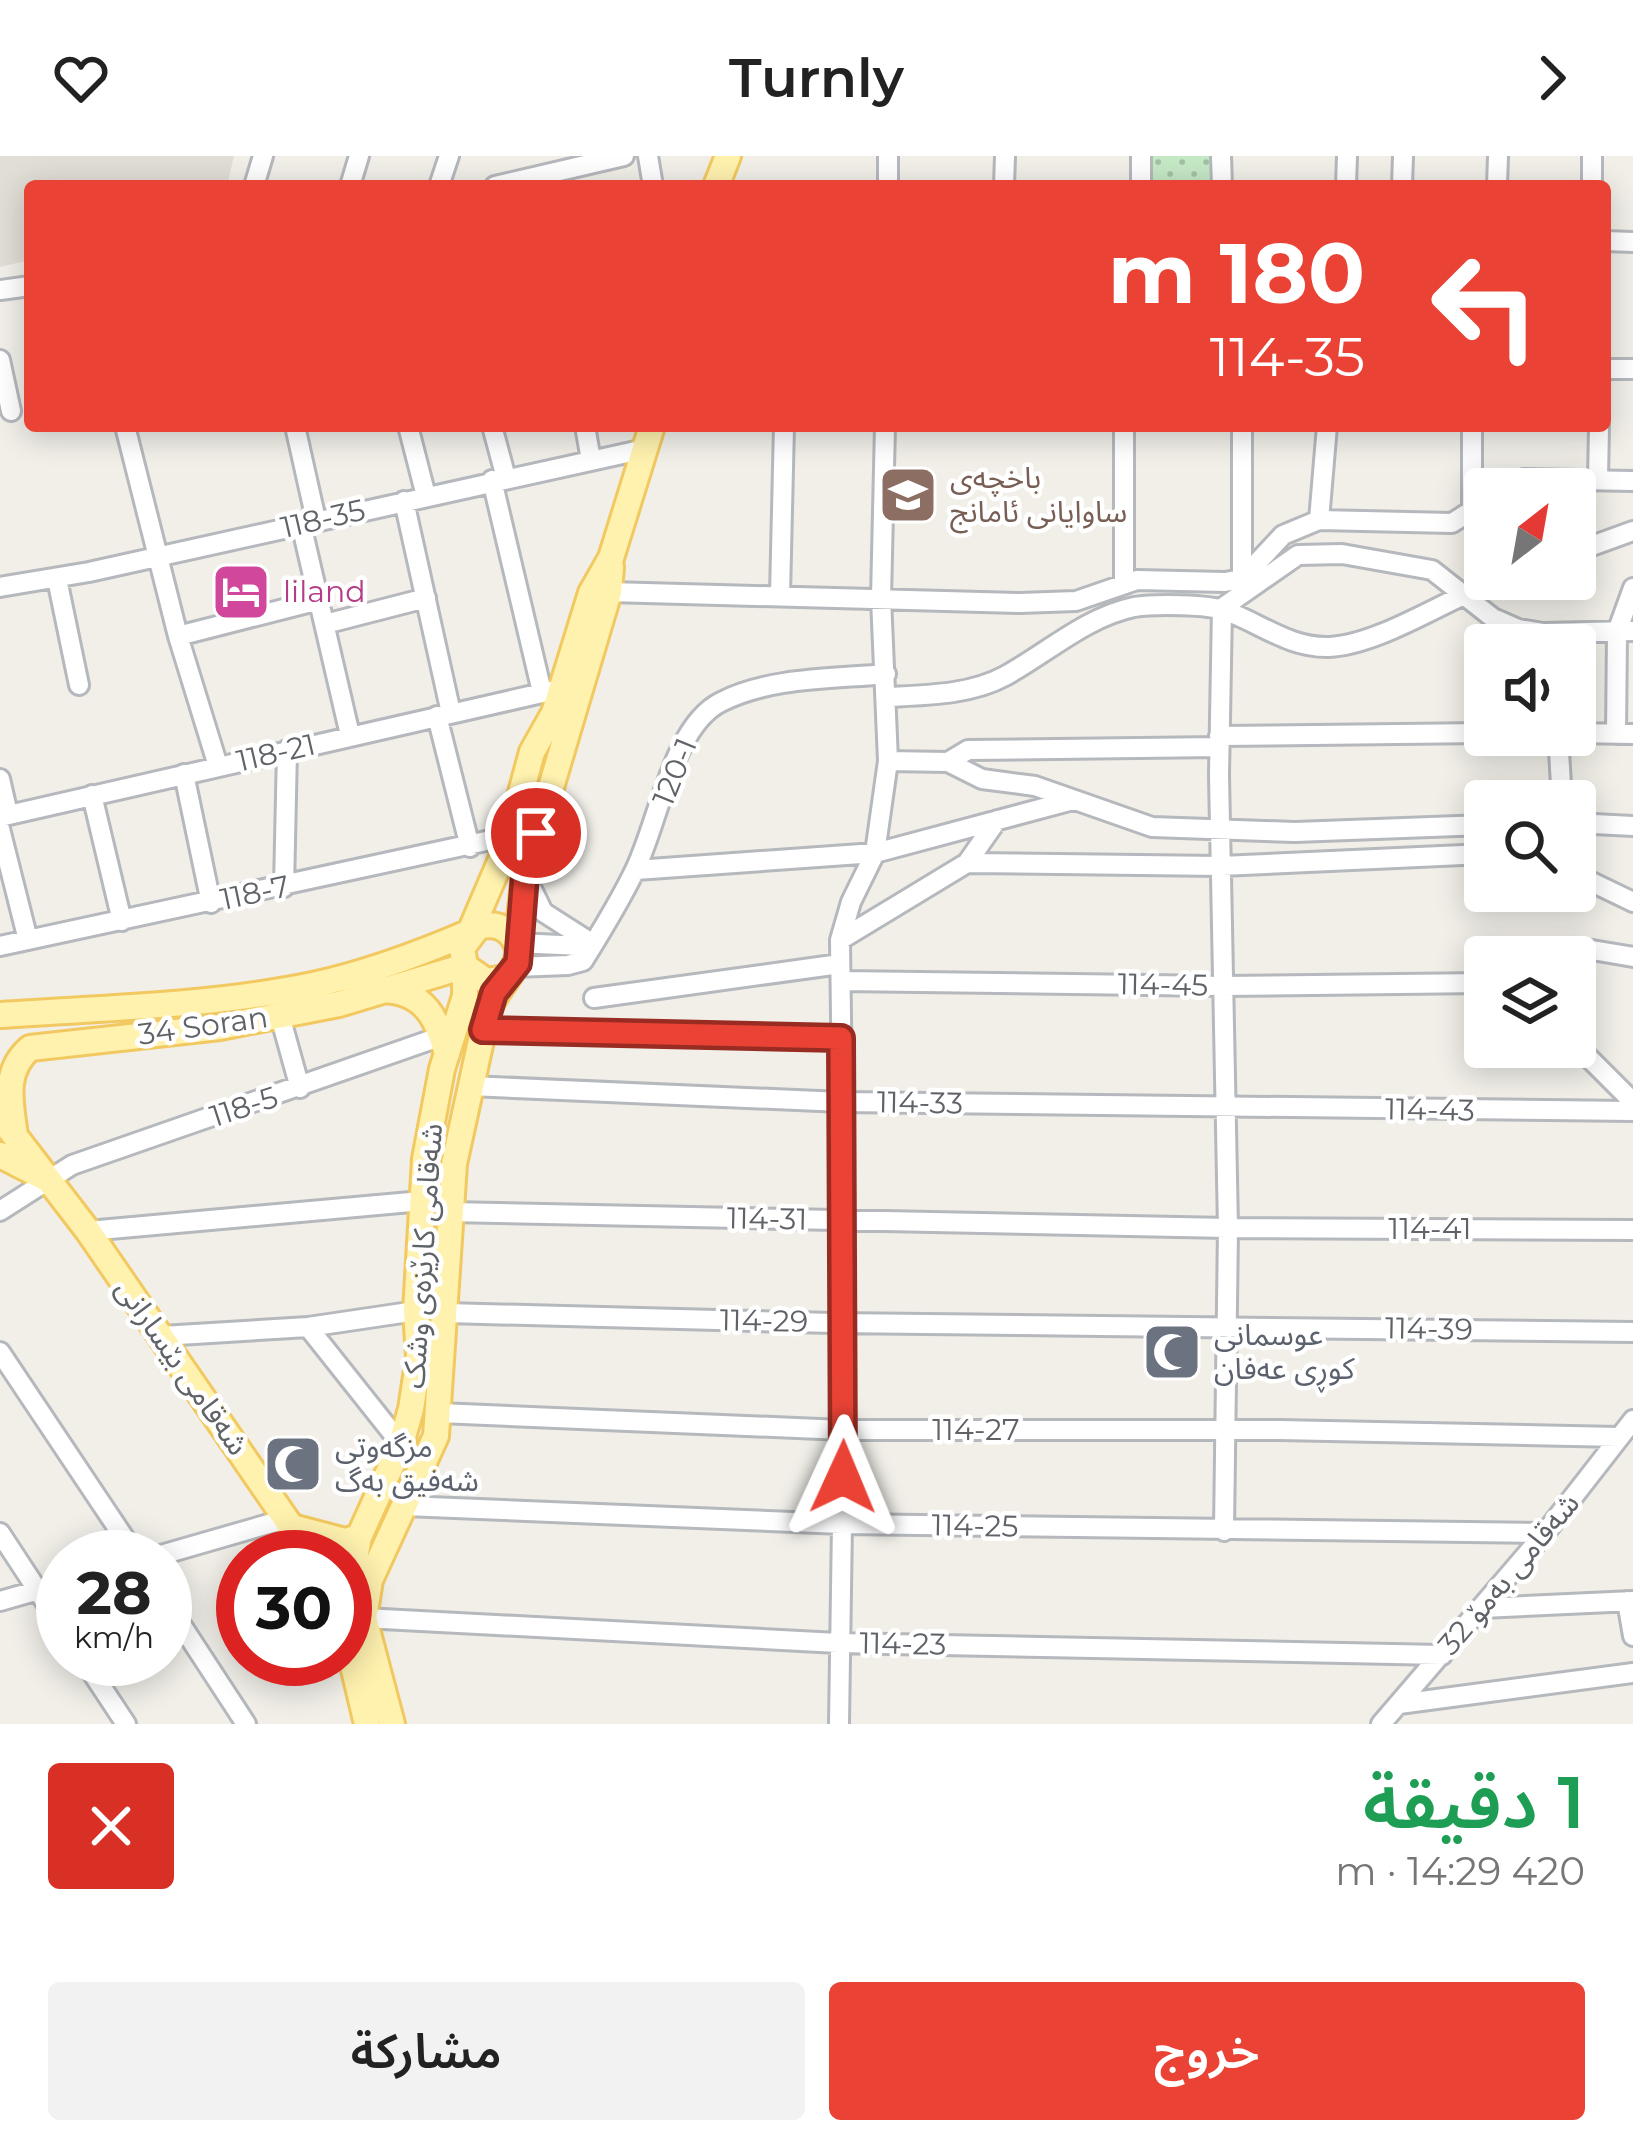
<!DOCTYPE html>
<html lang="ar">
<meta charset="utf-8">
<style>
body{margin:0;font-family:Montserrat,"Noto Sans Arabic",sans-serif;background:#f2f2f2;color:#222;direction:rtl;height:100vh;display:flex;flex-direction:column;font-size:45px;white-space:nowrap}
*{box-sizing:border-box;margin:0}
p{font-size:39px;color:#767676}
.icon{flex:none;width:66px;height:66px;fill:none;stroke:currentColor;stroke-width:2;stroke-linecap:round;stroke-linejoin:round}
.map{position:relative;height:1568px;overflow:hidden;direction:ltr}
.sheet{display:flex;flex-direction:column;background:#fff;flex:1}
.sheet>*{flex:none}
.banner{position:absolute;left:24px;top:24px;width:1587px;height:252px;border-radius:12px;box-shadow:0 6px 30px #0003;direction:rtl;background:#ea4335;color:#fff;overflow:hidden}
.needle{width:78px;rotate:31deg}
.controls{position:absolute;left:1464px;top:312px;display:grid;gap:24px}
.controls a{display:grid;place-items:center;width:132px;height:132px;border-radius:12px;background:#fff;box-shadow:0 6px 30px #0003;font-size:60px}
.speed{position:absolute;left:36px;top:1374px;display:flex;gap:24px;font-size:60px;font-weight:700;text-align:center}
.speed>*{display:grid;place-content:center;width:156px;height:156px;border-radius:50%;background:#fff;box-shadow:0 6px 30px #0003;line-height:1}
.speed small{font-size:30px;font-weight:400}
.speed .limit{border:18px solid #d22;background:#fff;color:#111}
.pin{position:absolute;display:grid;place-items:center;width:102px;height:102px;color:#fff;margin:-51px;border:6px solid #fff;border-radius:50%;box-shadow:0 3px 12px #0007}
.me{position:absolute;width:132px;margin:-66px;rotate:1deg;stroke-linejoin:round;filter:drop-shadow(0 0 9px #0008)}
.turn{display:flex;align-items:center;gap:42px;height:252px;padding:0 48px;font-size:54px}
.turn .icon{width:156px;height:156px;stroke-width:2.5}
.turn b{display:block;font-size:84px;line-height:102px}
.round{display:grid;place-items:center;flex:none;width:126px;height:126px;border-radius:12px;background:#f2f2f2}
.overview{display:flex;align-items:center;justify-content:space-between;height:204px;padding:0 48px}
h1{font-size:72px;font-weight:600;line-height:90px;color:#1e9e55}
.primary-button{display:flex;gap:24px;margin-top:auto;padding:24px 48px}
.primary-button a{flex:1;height:138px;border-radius:12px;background:#ea4335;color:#fff;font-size:48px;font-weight:600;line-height:138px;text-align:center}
.primary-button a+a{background:#f2f2f2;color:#222}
header{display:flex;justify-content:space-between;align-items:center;height:156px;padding:0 48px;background:#fff;font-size:54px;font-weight:600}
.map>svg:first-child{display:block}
.education{fill:#e1ded6}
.grass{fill:url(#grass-dots)}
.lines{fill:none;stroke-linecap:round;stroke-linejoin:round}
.minor-casing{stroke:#b5b8bc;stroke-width:24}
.major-casing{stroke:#f2c960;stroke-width:30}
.minor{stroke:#fff;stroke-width:18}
.major{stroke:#fff2af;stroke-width:24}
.route-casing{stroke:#982c22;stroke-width:30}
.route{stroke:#ea4335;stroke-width:21}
.labels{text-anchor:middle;stroke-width:9;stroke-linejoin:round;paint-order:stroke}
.education-label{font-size:30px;fill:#785e54;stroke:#fff;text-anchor:start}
.street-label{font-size:30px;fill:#5f6368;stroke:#fff}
.hotel-label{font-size:30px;fill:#b23c85;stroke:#fff;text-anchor:start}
.worship-label{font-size:30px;fill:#5b616d;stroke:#fff;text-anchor:start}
</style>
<header><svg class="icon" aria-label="forward" viewBox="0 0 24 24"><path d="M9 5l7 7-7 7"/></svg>Turnly<svg class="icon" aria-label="heart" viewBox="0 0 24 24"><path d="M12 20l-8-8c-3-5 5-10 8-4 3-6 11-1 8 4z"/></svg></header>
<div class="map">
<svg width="1633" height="1568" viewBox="0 0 1633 1568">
<defs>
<pattern id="grass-dots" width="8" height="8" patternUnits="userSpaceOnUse" patternTransform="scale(3)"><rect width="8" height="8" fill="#c5e8c5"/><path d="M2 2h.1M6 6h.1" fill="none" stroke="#a3c0a4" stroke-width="1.8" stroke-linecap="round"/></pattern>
</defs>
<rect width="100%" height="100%" fill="#f1efe8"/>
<path class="education" d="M0,0h234l-7,30h-197v74l-30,7z"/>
<path class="grass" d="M1145,0h65v30h-65z"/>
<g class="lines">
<defs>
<path id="minor" d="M648,0l5,30
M1141,0v30
M1221,0l1,30
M254,30l9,-30
M350,30l9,-30
M439,30l10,-30
M495,30l129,-30
M888,30v-30
M1004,30l1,-30
M1346,30l1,-30
M1402,30l1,-30
M1497,30l1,-30
M1592,30v-30
M1605,85l28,1
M0,134l30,-4
M0,204l11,51
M1605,213h28
M125,270l53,210 40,130
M295,270l21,94
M408,270l18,70
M492,270l14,52
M585,270l6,34
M1242,270v151
M492,324l50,212
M1598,324l1,-54
M1501,333l23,-10 109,2
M404,345l47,212
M1472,356v-86
M1319,364l8,-94
M301,368l49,211
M1575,396l58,-21
M57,423l22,106
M1124,428v-158
M0,431l89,-15 556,-123
M609,436l411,11 56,-2 61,-21 88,2 17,-3 41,-44 36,-15 133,3 33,-21
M780,439l4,-169
M1222,452l-3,167 9,453 -4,303
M1222,452l76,-53 44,-1 90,16 61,48 25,11 25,4 90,-2
M325,468l101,-26
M178,480l141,-36
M887,541c39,-2 83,-2 118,-21 42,-23 81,-59 129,-69 19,-3 75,-3 92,4 36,13 63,37 103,36 51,-2 121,-50 171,-68
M437,560l33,131
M1575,577l58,1
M1616,578l1,-102 16,-44
M1558,579l4,66
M1219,580l266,-3
M888,605l60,1 34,17 53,7 117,41 143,5 190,-7
M948,606l20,-12 251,-3
M184,618l27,129
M0,623l8,35
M92,639l30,126
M0,661l551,-126
M1575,667l58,3
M0,673l28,111
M967,707l30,-43
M636,714l239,-17 198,-53
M1575,718l58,28
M525,719l18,37 47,30
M284,731l3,-137
M840,784l127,-77 254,3 264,-12
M517,787l65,3 11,-6
M0,790l509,-110
M1545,801l47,-7 41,7
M515,811l53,-2 15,-4c18,-29 36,-58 51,-89 24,-47 38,-146 87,-170 49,-25 112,-23 165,-28
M841,825l382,5 262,-3
M594,842l246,-34
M280,860l20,72
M483,874l358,8
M1575,888l58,58
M470,930l372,16 791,9
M0,1055l72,-46 370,-129
M449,1056l779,16 405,2
M88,1075l334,-30
M446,1157l388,10 799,9
M308,1171l93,117
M162,1180l146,-9 108,-16
M0,1196l137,205
M439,1257l404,17h436l340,7
M405,1350l437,18 703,9
M0,1377l63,96
M154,1401l132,-38
M165,1444l81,124
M0,1445l63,-18
M1627,1445l6,35
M1482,1452l151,-7
M364,1462l474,25 604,12
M83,1503l43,65
M1399,1548l234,-31
M839,1568l6,-401 -5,-383 11,-38 24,-49 13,-92 -7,-163 4,-172
M1381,1568l164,-191 88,-113"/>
<path id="major" d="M716,30l12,-30
M517,787l8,-68 84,-283 2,-25
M384,834c40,2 53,27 63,64
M0,859c103,-7 211,-9 313,-30 55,-12 106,-31 157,-53l36,-84 26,-96 22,-39 37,-120 20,-35 41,-132
M5,967l83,108 224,326
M15,980c-4,-32 -13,-64 15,-88l190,-21 119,-23 126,-38v30l-23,73 -17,90 -9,152 3,46 -8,52 -10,35 -42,93 -14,74
M0,999l45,23
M292,1371l53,14 14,-4
M345,1476l22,92
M392,1568l-28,-106 6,-38 66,-144 18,-272 33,-151c7,-22 28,-38 32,-60 -4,-22 -20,-32 -41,-26l-16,21 3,18 21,15 19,-3"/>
</defs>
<use href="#minor" class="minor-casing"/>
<use href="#major" class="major-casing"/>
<use href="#minor" class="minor"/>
<use href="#major" class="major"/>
</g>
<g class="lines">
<defs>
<path id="route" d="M536,677l-11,42 -7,88 -24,30 -11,37 358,8 2,439"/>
</defs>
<use href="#route" class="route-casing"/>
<use href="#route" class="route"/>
</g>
<defs>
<symbol id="school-square" viewBox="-11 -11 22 22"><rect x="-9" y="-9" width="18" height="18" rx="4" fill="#8d6e63" stroke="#fff"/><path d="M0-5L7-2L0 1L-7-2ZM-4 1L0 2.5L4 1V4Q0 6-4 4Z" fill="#fff"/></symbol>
<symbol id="hotel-square" viewBox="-11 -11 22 22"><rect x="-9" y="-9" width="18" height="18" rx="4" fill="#d1479c" stroke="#fff"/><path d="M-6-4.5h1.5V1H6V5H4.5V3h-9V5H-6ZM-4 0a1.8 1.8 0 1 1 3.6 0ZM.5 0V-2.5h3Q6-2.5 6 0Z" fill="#fff"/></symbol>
<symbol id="mosque-square" viewBox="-11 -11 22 22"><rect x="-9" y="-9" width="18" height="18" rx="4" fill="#6b7280" stroke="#fff"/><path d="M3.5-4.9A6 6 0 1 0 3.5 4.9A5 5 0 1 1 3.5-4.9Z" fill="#fff"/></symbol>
</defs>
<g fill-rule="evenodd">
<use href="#school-square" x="875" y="306" width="66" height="66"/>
<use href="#hotel-square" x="208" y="403" width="66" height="66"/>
<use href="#mosque-square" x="1139" y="1163" width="66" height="66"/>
<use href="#mosque-square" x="260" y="1275" width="66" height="66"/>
</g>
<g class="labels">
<g class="education-label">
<text x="950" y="332">باخچەی<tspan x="950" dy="34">ساوایانی ئامانج</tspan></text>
</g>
<g class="street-label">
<text transform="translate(323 363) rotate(-13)" y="10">118-35</text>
<text transform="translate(276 597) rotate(-13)" y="10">118-21</text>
<text transform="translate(675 616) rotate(-68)" y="10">120-1</text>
<text transform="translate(255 737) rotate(-12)" y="10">118-7</text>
<text transform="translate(1163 829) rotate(1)" y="10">114-45</text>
<text transform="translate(203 870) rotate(-8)" y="10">34 Soran</text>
<text transform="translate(920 947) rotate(1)" y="10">114-33</text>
<text transform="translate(244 951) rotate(-18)" y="10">118-5</text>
<text transform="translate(1430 954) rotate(1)" y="10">114-43</text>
<text transform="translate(767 1063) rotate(1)" y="10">114-31</text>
<text x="1430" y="1083">114-41</text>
<text transform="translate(423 1100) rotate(-86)" y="10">شەقامی کارێزەی وشک</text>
<text transform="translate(764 1165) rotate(1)" y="10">114-29</text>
<text transform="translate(1429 1173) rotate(1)" y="10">114-39</text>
<text transform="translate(182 1211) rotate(55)" y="10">شەقامی بێسارانی</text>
<text x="976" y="1284">114-27</text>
<text transform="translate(975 1370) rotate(1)" y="10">114-25</text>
<text transform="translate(1509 1418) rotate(-50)" y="10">شەقامی بەمۆ 32</text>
<text transform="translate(903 1488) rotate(1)" y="10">114-23</text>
</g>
<g class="hotel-label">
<text x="283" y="446">liland</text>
</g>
<g class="worship-label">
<text x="1214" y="1189">عوسمانی<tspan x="1214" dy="34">کوڕی عەفان</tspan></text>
<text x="335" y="1301">مزگەوتی<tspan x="335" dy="34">شەفیق بەگ</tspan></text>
</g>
</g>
</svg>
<div class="controls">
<a><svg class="needle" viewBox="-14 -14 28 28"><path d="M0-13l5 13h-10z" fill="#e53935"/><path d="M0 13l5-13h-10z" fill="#767676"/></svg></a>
<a><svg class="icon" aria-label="sound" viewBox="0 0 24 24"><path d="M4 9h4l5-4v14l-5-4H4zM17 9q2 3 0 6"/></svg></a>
<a><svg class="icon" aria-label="search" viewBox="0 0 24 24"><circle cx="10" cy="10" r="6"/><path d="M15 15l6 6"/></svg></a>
<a><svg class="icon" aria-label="layers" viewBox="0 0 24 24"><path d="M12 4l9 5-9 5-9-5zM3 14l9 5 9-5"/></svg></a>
</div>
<div class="speed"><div>28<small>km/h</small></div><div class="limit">30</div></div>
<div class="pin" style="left:536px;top:677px;background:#d93025"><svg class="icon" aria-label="arrive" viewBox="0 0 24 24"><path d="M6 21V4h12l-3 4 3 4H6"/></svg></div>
<svg class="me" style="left:843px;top:1321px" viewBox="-20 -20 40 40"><path d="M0-17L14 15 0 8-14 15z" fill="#ea4335" stroke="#fff" stroke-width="4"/></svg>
<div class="banner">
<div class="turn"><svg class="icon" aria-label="left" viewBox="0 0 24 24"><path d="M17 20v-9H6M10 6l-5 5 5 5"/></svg><div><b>180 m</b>114-35</div></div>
</div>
</div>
<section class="sheet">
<div class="overview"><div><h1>1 دقيقة</h1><p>420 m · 14:29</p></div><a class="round" style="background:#d93025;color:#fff"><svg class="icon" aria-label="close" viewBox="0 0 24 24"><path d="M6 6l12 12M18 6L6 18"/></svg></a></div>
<div class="primary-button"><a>خروج</a><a>مشاركة</a></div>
</section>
